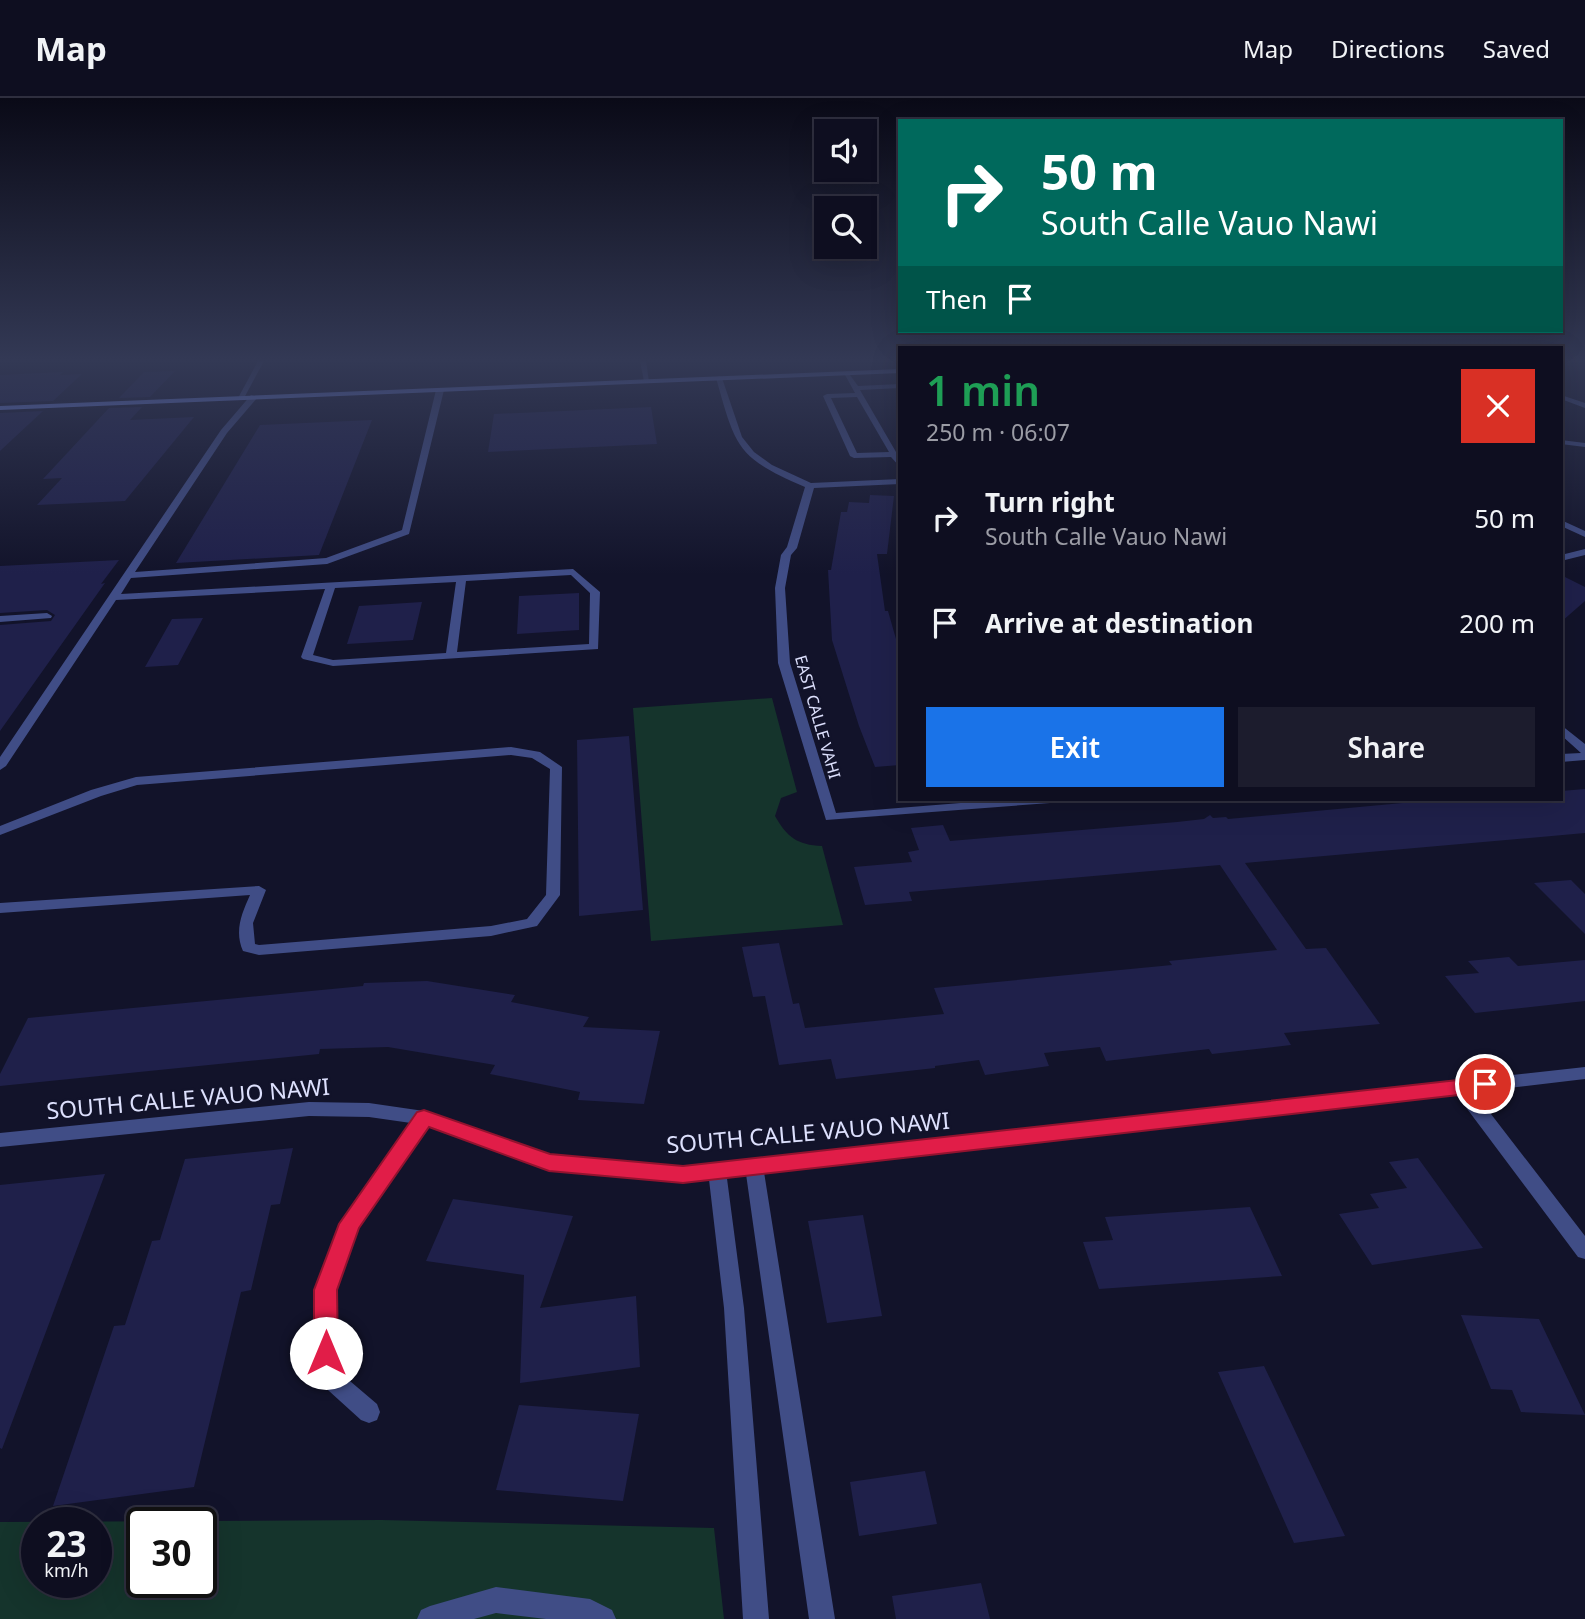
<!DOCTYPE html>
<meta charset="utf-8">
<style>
body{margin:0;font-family:"Noto Sans",sans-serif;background:#1c1c2d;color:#f1f3f6;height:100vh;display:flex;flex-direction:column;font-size:26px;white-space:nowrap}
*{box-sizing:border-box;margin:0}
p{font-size:23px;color:#9b9ca5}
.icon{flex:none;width:38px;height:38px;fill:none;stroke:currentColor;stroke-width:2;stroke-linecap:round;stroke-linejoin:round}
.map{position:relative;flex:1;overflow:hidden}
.details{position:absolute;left:898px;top:248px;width:665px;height:455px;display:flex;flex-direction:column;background:#0e0e20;border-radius:0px;box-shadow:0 7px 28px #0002,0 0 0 2px #2e2e3e}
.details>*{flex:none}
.guide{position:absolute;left:898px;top:21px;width:665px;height:214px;border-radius:0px;box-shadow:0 7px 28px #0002,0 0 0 2px #2e2e3e;background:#00695c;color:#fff;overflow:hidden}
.controls{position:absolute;left:814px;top:21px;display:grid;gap:14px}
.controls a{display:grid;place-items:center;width:63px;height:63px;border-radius:0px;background:#0e0e20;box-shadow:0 7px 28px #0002,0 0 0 2px #2e2e3e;font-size:35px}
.speed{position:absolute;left:21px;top:1409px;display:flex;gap:14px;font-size:35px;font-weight:700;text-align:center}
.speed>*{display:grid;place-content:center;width:91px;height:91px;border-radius:50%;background:#0e0e20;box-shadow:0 7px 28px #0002,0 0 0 2px #2e2e3e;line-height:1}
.speed small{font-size:18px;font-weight:400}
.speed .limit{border:4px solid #111;border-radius:10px;background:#fff;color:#111}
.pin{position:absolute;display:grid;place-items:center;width:60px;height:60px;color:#fff;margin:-30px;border:4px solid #fff;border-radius:50%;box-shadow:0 2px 7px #0007}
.me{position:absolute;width:77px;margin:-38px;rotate:0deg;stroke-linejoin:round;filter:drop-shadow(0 0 5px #0008)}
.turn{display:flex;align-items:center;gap:24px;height:147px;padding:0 28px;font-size:32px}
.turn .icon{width:91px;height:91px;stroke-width:2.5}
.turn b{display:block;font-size:49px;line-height:60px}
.then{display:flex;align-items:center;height:66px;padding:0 28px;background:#0003;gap:14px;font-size:26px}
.round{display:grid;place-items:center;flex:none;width:74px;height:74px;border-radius:0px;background:#1c1c2d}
.head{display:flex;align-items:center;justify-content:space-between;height:119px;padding:0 28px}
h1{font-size:42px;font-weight:600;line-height:52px;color:#1e9e55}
.primary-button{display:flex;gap:14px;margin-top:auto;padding:14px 28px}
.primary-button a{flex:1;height:80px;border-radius:0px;background:#1a73e8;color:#fff;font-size:28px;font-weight:600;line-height:80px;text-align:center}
.primary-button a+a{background:#1c1c2d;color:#f1f3f6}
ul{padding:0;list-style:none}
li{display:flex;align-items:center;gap:21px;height:105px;padding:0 28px}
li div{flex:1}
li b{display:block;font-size:26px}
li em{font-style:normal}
header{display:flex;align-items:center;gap:42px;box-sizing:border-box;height:98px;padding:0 35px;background:#0e0e20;border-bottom:2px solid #2e2e3e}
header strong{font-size:33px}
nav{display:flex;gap:38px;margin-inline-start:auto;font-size:24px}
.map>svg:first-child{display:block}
.green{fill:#15342c;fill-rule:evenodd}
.building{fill:#1f204a}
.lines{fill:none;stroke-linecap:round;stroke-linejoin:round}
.lane{fill:#404d86;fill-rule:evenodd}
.street{fill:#404d86;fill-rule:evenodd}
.secondary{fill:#7992f9;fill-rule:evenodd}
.route{fill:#e11d48;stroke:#92132f;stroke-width:2}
.labels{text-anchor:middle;stroke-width:5;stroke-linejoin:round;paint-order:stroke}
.far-street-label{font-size:16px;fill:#dde0fd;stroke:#12132a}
.near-street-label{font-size:23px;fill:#dde0fd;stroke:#12132a}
</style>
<header>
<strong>Map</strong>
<nav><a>Map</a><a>Directions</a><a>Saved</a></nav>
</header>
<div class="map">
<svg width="1585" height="1521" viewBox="0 0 1585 1521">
<rect width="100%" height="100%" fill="#12132a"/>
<path class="green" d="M772,600l25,94 -16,6 -6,18c12,21 22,29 47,30l21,79 -192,16 -18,-233z
M381,1422l333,8 10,91h-724v-97zM37,1424h59v60h-59zM142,1424h59v60h-59z"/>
<path class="building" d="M175,273l-25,26 -31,1 25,-26z
M63,274l-3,3 22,-1 -29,27 -53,2v-28z
M142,309l-12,13 64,-3 -69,84 -88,4 25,-27 -19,1 66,-71z
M651,309l6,37 -169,8 6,-38z
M43,313l-43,40v-38z
M372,322l-53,135 -143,8 84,-138z
M870,397l24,1 -7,58h-10l8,57h3l12,42v112l-25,2 -16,-41 -27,-86 -4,-70h3l10,-58h6l2,-10 20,1z
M119,462l-18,24 4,-1 -105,148v-106l51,-4 4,-6 -8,-5 -47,3v-47z
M1561,477l24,12v14l-24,21z
M579,495v37l-62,4 2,-38z
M422,504l-9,38 -66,4 12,-38z
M203,520l-25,47 -33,2 27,-48z
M629,638l14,174 -64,6 -2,-176z
M1585,691v44l-340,30 61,86 20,-1 54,76 -96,9 7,12 -79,9 -3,-5 -103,12 -6,-14 -56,6 5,13 -64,9 -6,-15 -44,6v2l-99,11 -5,-20 -52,6 -14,-69 -12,1 -11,-50 37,-4 14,61 6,-1 6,25 139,-14 -10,-26 238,-23 -3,-4 108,-11 -57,-85 -311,27 3,9 -47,4 -11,-38 58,-5 -4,-10 11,-2 -8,-22 32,-3 7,16 227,-19 27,-3 6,-4 3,3 13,-1 2,2 207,-19h126v-9z
M1571,782l14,14v40l-51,-51z
M1509,859l9,9 67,-6v41l-110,12 -30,-37 34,-3 -11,-12z
M427,883l88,14 -4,7 78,15 -6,10 77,4 -16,73 -66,-4 2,-8 -90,-18 5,-9 -107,-18 -68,2 -1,5 -319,32v-12l28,-56 335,-32 1,-3z
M293,1050l-13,56 -9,1 -20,85 -10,2 -47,195 -141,19 61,-180 11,-1 27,-84 8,-1 25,-81z
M1418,1060l65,90 -111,17 -33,-51 40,-6 -9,-14 37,-6 -18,-26z
M105,1076l-103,275 -2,-1v-263z
M453,1101l120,17 -33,92 96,-12 4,71 -120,16 4,-108 -98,-14z
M1250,1109l32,69 -183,13 -16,-47 30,-2 -8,-23z
M863,1117l19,101 -55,7 -19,-102z
M1461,1217l78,4 46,96 -64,-3 -9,-22 -21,-1z
M1264,1268l81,170 -51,7 -76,-171z
M519,1307l120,9 -16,87 -127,-11z
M925,1373l12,53 -78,12 -9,-54z
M981,1485l9,36h-94l-4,-23z"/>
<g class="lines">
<path class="lane" d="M847,273l11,15 42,-2v4l-40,2 36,62h4v15l-9,-10 -37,1 -4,-2 -27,-60 4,-2 28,-1 -11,-20zM857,299l32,55 -32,1 -26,-55z
M440,290l4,2 -35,144 -82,30 -196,14 -10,16 452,-25 27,23 -2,57 -265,17 -30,-7 -2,-2 24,-68 -209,11 -110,166 -6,4v-13l221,-327 30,-35 7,2 -31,36 -92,139 191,-14 76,-28 34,-140zM571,477l19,18 -1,51 -132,8 9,-71zM456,484l-10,71 -113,7 -20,-5 22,-67z
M1561,297l24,8v5l-24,-9z
M47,515l5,3 -1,2 -51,4v-6z
M511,649l29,5 22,15 -2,128 -23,31 -46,10 -232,19 -16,-4c-9,-20 -1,-38 7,-56l-250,18v-10l259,-17 7,4 -13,33 2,21 4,1 232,-19 36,-7 19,-24 4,-126 -18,-11 -21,-3 -374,30 -36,11 -101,39v-9l91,-36 45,-13z
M717,1066l7,2 2,5 18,137 25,311h-26l-19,-311 -16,-137 2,-5z
M496,1489l94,12 22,11 4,9h-70l-50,-6 -22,6h-57l4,-9 9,-4z"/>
<path class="street" d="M258,263h6l-21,39h-6z
M640,263h6l3,21 -5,-1z
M719,278l3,2 20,59 12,15 18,13 39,18 89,-4v5l-86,4 -17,60 -6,7 -6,33 5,75 46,150 162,-13h53l-1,3 -224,17 -48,-157 -3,-75 6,-33 6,-8 18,-60c-69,-30 -69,-39 -89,-109z
M1561,342l24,3v4l-24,-3z
M1561,422l24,11v6l-24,-11z
M1585,451v6l-24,6v-6z
M1561,627l24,19v16l-24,2v-8l20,-1 -20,-18z
M1585,969v12l-111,13 111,144v23l-7,-2 -122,-163 -692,78 71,447h-26l-63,-445 -63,8 -134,-12 -121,-43 -69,100 -23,63 1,80 40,34 3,8 -3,8 -8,3 -8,-3 -43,-39 -3,-7 1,-84 24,-66 71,-101 -42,-6 -60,-1 -309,31v-14l309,-31 60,1 55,8 126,45 133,10z"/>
<path class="secondary" d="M900,271v4l-900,37v-4z"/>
</g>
<linearGradient id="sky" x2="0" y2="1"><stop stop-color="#0a0a17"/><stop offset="0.55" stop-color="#333955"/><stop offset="1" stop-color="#333955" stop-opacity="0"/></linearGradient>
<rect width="1585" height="476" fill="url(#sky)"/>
<path class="route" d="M1485,979l7,2 3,5 -3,6 -7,2 -802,91 -134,-12 -120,-44 -70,101 -22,62 1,63 -3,8 -9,3 -8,-3 -4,-8v-63l25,-66 78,-112 7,-2 126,44 133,12z"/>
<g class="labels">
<g class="far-street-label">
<text transform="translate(818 619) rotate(74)" y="6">EAST CALLE VAHI</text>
</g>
<g class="near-street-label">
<text transform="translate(188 1001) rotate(-5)" y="8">SOUTH CALLE VAUO NAWI</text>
<text transform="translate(808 1035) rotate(-5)" y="8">SOUTH CALLE VAUO NAWI</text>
</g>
</g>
</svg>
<div class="controls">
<a><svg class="icon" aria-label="sound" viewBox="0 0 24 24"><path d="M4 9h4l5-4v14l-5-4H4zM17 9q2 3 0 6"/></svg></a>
<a><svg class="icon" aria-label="search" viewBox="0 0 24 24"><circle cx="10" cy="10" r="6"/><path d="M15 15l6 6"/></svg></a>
</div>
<div class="speed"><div>23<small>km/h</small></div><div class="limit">30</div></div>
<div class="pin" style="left:1485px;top:986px;background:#d93025"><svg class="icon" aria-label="arrive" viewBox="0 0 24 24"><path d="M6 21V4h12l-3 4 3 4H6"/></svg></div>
<svg class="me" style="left:326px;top:1255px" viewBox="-20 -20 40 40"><circle r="19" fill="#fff"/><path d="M0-13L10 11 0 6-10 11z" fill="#e11d48"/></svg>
<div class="guide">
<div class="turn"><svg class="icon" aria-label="right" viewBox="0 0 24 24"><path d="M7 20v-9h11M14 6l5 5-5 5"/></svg><div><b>50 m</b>South Calle Vauo Nawi</div></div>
<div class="then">Then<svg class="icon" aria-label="arrive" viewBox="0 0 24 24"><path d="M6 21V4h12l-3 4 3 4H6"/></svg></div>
</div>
<section class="details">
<div class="head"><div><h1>1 min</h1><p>250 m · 06:07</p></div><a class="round" style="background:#d93025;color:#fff"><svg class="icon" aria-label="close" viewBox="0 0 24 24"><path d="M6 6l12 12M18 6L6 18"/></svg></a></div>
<ul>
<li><svg class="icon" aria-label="right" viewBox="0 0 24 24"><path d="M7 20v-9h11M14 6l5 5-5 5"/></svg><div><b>Turn right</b><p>South Calle Vauo Nawi</p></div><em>50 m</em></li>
<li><svg class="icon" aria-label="arrive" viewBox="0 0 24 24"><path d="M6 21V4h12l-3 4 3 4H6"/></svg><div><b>Arrive at destination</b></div><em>200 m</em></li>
</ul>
<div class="primary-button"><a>Exit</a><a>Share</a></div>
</section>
</div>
